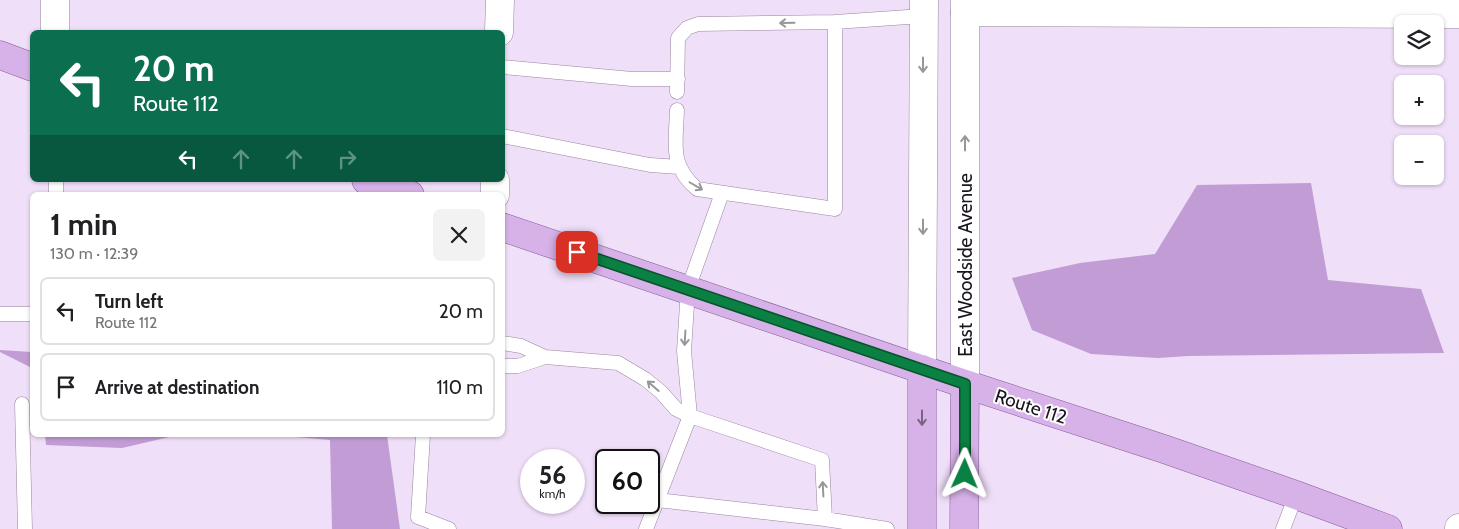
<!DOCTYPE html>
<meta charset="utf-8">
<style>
body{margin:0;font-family:Cabin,sans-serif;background:#f2f2f2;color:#202124;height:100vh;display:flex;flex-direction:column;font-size:19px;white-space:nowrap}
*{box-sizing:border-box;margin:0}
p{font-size:16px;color:#757577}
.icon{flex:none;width:28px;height:28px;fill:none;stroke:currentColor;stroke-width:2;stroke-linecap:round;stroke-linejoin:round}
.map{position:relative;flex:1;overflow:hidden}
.side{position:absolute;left:30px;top:192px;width:475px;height:245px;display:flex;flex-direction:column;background:#fff;border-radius:8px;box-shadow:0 1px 4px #0004}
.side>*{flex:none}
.banner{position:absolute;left:30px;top:30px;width:475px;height:152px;border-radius:8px;box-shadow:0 1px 4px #0004;background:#0b6e4f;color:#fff;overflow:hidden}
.controls{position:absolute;left:1394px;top:15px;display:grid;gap:10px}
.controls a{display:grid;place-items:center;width:50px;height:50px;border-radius:8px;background:#fff;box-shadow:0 1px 4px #0004;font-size:25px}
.speed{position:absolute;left:520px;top:449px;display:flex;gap:10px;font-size:25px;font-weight:700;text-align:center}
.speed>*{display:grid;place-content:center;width:65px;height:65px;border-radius:50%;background:#fff;box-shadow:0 1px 4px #0004;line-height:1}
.speed small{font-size:12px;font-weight:400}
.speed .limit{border:2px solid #111;border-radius:8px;background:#fff;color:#111}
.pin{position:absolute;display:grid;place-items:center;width:42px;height:42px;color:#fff;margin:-21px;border-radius:10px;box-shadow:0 2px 8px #0006}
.me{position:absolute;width:55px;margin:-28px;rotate:1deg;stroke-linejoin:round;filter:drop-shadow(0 0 4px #0008)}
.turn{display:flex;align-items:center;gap:18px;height:105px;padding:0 20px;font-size:22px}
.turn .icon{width:65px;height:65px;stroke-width:2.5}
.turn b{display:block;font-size:35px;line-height:42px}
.lanes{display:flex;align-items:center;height:48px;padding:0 20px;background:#0003;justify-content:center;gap:25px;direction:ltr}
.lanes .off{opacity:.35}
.round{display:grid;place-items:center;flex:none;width:52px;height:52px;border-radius:8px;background:#f2f2f2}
.head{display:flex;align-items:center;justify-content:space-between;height:85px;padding:0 20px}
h1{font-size:30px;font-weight:700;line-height:38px}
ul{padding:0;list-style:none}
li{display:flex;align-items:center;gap:15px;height:68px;margin:0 10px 8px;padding:0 10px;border:2px solid #e0e0e0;border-radius:8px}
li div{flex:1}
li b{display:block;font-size:19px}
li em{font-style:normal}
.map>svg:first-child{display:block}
.forest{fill:#c29cd5}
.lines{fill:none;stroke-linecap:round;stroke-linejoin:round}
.lane-casing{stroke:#96869e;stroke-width:15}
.street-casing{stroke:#96869e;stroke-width:29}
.secondary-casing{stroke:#96869e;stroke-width:29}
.primary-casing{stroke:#845a98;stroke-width:29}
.lane{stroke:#fff;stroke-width:14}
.street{stroke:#fff;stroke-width:28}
.secondary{stroke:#fff;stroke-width:28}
.primary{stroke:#d7b2e9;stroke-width:28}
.oneway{stroke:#98969a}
.oneway2{stroke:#796484}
.route-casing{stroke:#07532c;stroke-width:12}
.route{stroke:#0b8043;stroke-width:9}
.labels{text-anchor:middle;stroke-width:4;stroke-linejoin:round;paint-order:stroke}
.street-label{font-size:19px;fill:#1b151e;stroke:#fff}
</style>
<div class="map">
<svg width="1459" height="529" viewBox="0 0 1459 529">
<rect width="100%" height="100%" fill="#f0dff9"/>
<path class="forest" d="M1311,183l17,97 93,9 23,64 -256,3 -30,2 -67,-4 -59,-24 -20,-52 68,-15 75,-9 42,-69z
M0,350l32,2v16l-32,-16z
M45,435h133l-56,13 -76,-3z
M272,435h115l13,94h-68l-2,-89z"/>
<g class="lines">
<defs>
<path id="lane" d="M502,67l130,12h46
M677,92l1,-54 9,-10 11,-4 137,-2
M677,110c-1,34 -8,55 20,79l138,20v-187l88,-6
M502,136l148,29 29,2
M56,195v-15
M0,314h32
M502,343l19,3 24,11 73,6 27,16 16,13 15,17 14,7 132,44 3,59
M506,366h12l27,-9
M22,404l3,125
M423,435l-5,82 31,12
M657,500l168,19 62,10
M646,529l44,-113 -6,-65 4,-62 34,-96
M1283,529l13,-34"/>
<path id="street" d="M55,0v32
M965,13l19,-1 475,2
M499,32l1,-32
M495,195v-15
M1459,529v-1"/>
<path id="secondary" d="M965,0v384
M922,369l2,-369"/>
<path id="primary" d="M0,55l32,12
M366,180l44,15
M502,227l463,157 199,65 132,46 92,34
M922,529v-160
M964,529l1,-145"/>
</defs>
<use href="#lane" class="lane-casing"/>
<use href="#street" class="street-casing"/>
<use href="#secondary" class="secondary-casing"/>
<use href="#primary" class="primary-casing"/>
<use href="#lane" class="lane"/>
<use href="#street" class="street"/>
<use href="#secondary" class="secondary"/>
<use href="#primary" class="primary"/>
</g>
<defs><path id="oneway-shaft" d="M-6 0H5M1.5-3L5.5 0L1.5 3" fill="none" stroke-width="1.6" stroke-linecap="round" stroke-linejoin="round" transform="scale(1.25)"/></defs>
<g class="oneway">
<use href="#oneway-shaft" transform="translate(787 23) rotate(179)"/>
<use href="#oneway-shaft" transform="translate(923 65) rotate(90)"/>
<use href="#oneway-shaft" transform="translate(965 143) rotate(-90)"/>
<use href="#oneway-shaft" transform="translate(696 186) rotate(30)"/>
<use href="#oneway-shaft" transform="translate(923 227) rotate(90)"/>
<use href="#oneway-shaft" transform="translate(685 338) rotate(93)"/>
<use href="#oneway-shaft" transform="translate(653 386) rotate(-139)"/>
<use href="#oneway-shaft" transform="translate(823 489) rotate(-93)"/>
</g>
<use class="oneway2" href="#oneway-shaft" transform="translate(922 418) rotate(90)"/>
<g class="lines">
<defs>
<path id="route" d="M577,252l388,132v90"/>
</defs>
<use href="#route" class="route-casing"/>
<use href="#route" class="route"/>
</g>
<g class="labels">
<g class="street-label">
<text transform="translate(965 265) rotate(-90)" y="7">East Woodside Avenue</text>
<text transform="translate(1031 406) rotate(18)" y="7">Route 112</text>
</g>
</g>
</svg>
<div class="controls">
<a><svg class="icon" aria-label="layers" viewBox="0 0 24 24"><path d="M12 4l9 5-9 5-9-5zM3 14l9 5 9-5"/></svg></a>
<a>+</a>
<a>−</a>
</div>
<div class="speed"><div>56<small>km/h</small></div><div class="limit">60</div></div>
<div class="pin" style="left:577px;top:252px;background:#d93025"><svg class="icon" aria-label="arrive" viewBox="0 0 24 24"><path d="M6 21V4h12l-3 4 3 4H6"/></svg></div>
<svg class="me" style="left:965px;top:474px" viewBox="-20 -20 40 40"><path d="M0-17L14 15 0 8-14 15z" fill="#0b8043" stroke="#fff" stroke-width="4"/></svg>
<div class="banner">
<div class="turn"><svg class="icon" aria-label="left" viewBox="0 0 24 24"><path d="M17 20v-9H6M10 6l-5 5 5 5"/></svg><div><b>20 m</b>Route 112</div></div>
<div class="lanes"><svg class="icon" aria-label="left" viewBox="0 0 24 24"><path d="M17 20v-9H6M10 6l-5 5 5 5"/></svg><svg class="icon off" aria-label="ahead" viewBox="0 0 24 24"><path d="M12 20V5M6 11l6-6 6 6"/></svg><svg class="icon off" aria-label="ahead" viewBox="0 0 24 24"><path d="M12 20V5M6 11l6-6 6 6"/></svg><svg class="icon off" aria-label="right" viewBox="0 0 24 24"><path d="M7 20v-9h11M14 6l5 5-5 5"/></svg></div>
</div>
<section class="side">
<div class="head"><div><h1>1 min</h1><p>130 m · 12:39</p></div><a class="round"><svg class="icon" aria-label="close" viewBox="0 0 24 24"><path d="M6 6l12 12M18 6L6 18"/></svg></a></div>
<ul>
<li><svg class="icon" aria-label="left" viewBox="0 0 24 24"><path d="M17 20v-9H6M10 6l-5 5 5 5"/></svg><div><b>Turn left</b><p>Route 112</p></div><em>20 m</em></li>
<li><svg class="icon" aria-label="arrive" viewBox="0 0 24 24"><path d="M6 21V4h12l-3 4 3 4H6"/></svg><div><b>Arrive at destination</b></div><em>110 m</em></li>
</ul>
</section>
</div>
